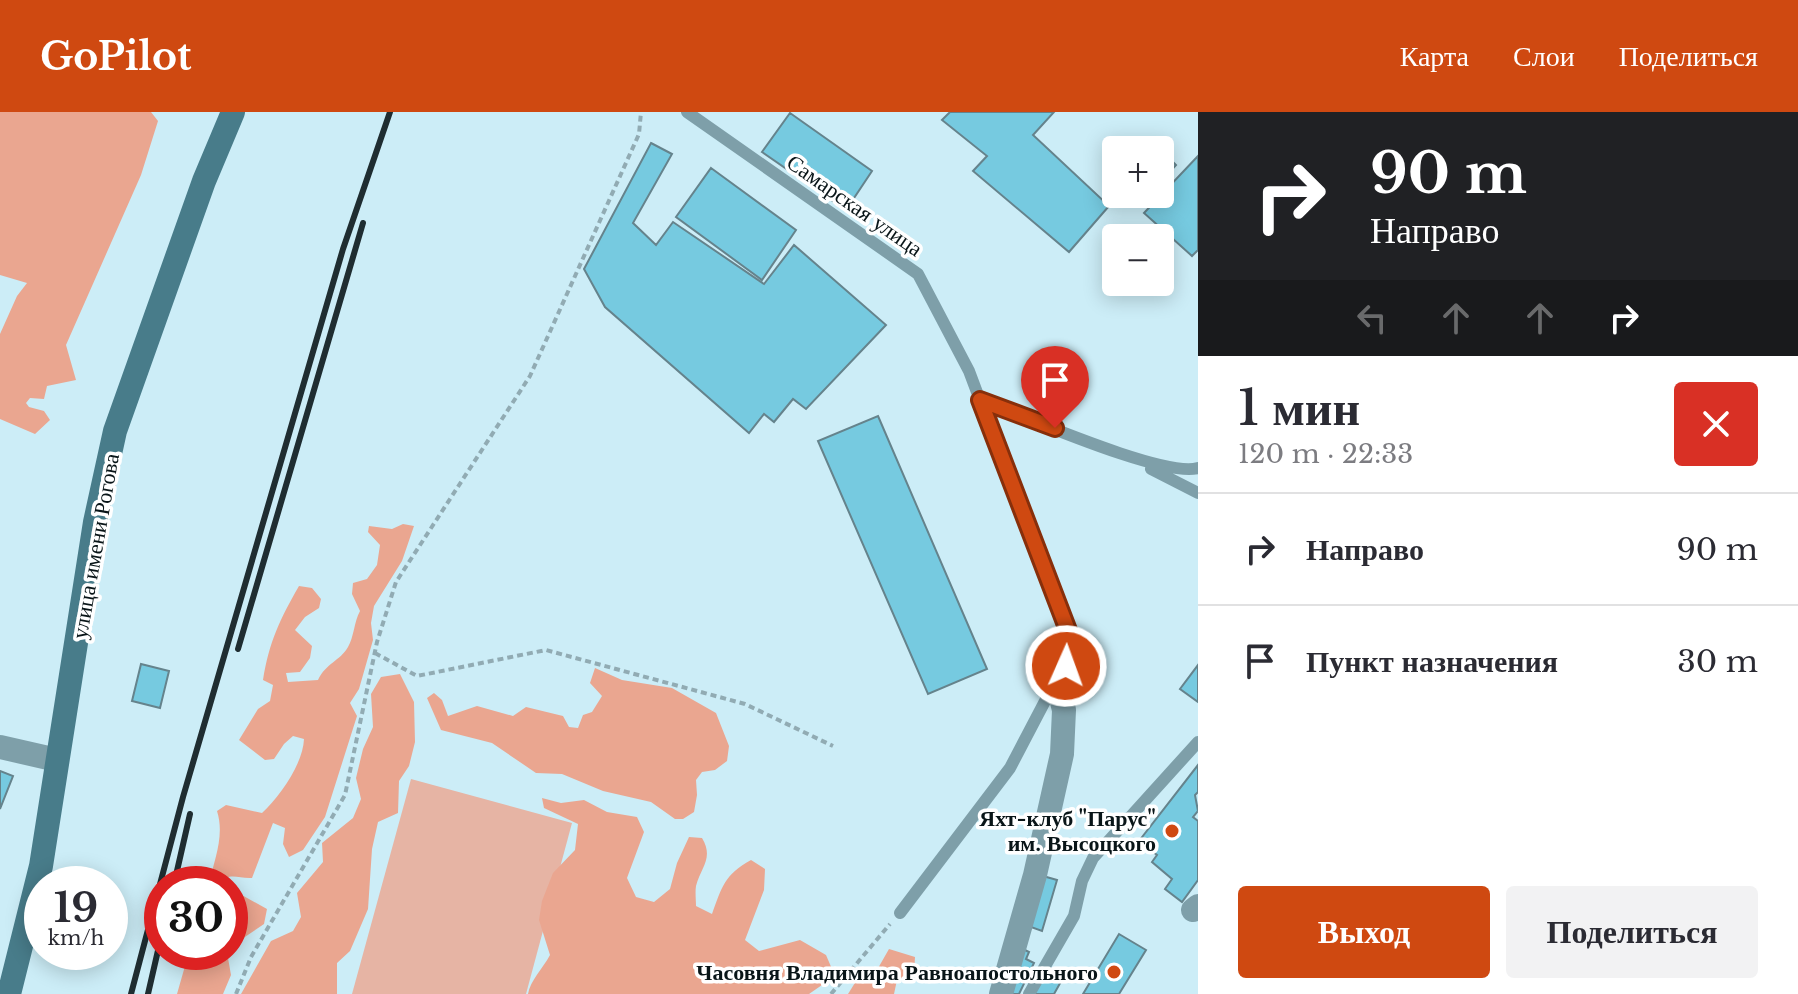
<!DOCTYPE html>
<html lang="ru">
<meta charset="utf-8">
<style>
body{margin:0;font-family:"Libre Baskerville",serif;background:#f2f2f3;color:#2b2b33;height:100vh;display:flex;flex-direction:column;font-size:30px;white-space:nowrap}
*{box-sizing:border-box;margin:0}
p{font-size:26px;color:#7c7c81}
.icon{flex:none;width:44px;height:44px;fill:none;stroke:currentColor;stroke-width:2;stroke-linecap:round;stroke-linejoin:round}
.map{position:relative;flex:1;overflow:hidden}
.side{display:flex;flex-direction:column;background:#fff;width:600px}
.side>*{flex:none}
.top-card{background:#202124;color:#fff;overflow:hidden}
.fabs{position:absolute;left:1102px;top:24px;display:grid;gap:16px}
.fabs a{display:grid;place-items:center;width:72px;height:72px;border-radius:8px;background:#fff;box-shadow:0 4px 20px #0003;font-size:40px}
.speed{position:absolute;left:24px;top:754px;display:flex;gap:16px;font-size:40px;font-weight:700;text-align:center}
.speed>*{display:grid;place-content:center;width:104px;height:104px;border-radius:50%;background:#fff;box-shadow:0 4px 20px #0003;line-height:1}
.speed small{font-size:20px;font-weight:400}
.speed .limit{border:12px solid #d22;background:#fff;color:#111}
.pin{position:absolute;display:grid;place-items:center;width:68px;height:68px;color:#fff;margin:-82px -34px;border-radius:50% 50% 50% 0;rotate:-45deg;box-shadow:0 0 8px #0007}
.pin .icon{rotate:45deg}
.me{position:absolute;width:88px;margin:-44px;rotate:2deg;stroke-linejoin:round;filter:drop-shadow(0 0 6px #0008)}
.turn{display:flex;align-items:center;gap:28px;height:168px;padding:0 40px;font-size:36px}
.turn .icon{width:104px;height:104px;stroke-width:2.5}
.turn b{display:block;font-size:56px;line-height:68px}
.lanes{display:flex;align-items:center;height:76px;padding:0 40px;background:#0003;justify-content:center;gap:40px;direction:ltr}
.lanes .off{opacity:.35}
.round{display:grid;place-items:center;flex:none;width:84px;height:84px;border-radius:8px;background:#f2f2f3}
.head{display:flex;align-items:center;justify-content:space-between;height:136px;padding:0 40px}
h1{font-size:48px;font-weight:600;line-height:60px}
.action{display:flex;gap:16px;margin-top:auto;padding:16px 40px}
.action a{flex:1;height:92px;border-radius:8px;background:#cf4911;color:#fff;font-size:32px;font-weight:600;line-height:92px;text-align:center}
.action a+a{background:#f2f2f3;color:#2b2b33}
ul{padding:0;list-style:none}
li{display:flex;align-items:center;gap:24px;height:112px;padding:0 40px;border-top:2px solid #e1e1e2}
li div{flex:1}
li b{display:block;font-size:30px}
li em{font-style:normal}
header{display:flex;align-items:center;gap:48px;box-sizing:border-box;height:112px;padding:0 40px;background:#cf4911;color:#fff}
header strong{font-size:38px}
nav{display:flex;gap:44px;margin-inline-start:auto;font-size:28px}
main{display:flex;flex:1;min-height:0}
.map>svg:first-child{display:block}
.green{fill:#e6b4a4}
.forest{fill:#eaa690}
.building{fill:#76cae0;stroke:#65838c;stroke-width:2}
.lines{fill:none;stroke-linecap:round;stroke-linejoin:round}
.path{stroke:#91abb3;stroke-width:4;stroke-dasharray:6 4;stroke-linecap:butt}
.lane{stroke:#7e9fa9;stroke-width:12}
.street{stroke:#7e9fa9;stroke-width:24}
.secondary{stroke:#487c8a;stroke-width:24}
.rail{stroke:#1f2d31;stroke-width:6}
.route-casing{stroke:#872f0b;stroke-width:20}
.route{stroke:#cf4911;stroke-width:14}
.poi-dot{fill:#cf4911;stroke:#fff;stroke-width:3}
.labels{text-anchor:middle;stroke-width:7;stroke-linejoin:round;paint-order:stroke}
.street-label{font-size:22px;fill:#091518;stroke:#fff}
.poi-label{font-size:22px;font-weight:bold;fill:#091518;stroke:#fff;text-anchor:end}
</style>
<header>
<strong>GoPilot</strong>
<nav><a>Карта</a><a>Слои</a><a>Поделиться</a></nav>
</header>
<main>
<div class="map">
<svg width="1198" height="882" viewBox="0 0 1198 882">
<rect width="100%" height="100%" fill="#ccedf7"/>
<path class="green" d="M411,667l161,44 -46,171h-174z"/>
<path class="forest" d="M0,0h151l7,9 -17,54 -75,170 10,35 -29,6 -3,13 -14,-1 -4,5 3,4 15,4 6,9 -15,14 -35,-15v-85l17,-38 10,-13 -27,-8z
M403,412l11,2 -12,35 -28,45 -3,17 2,17 -14,49 -9,14 7,13 -32,101 -22,33 -14,7 -6,-13 2,-16 -12,-5 -21,55c-14,1 -23,-7 -33,6h-10c5,-24 16,-48 8,-73l9,-6 36,8c18,-17 41,-49 42,-74l-11,-3 -9,8 -10,15 -9,1 -26,-20 19,-31 12,-8 3,-16 -10,-5c6,-38 17,-61 36,-94l13,2 9,11 -2,9 -14,9 -10,13 17,16 -2,12 -10,14 -14,1 2,9 30,-2c8,-17 22,-19 30,-33 6,-10 6,-25 12,-36l-8,-17 1,-11 14,-4 10,-14 3,-20 -12,-13 1,-6 23,3z
M595,556l27,12 50,8 44,25 13,33 -2,15 -12,9 -13,2 -6,8 1,15 -3,17 -11,7h-8l-24,-17 -48,-11 -41,-17 -26,-1 -44,-30 -51,-13 -14,-32 7,-5 8,7 6,16 29,-10 36,10 13,-9 37,9 6,11 9,1 5,-13 9,-3 10,-16 -12,-13z
M400,562l14,28 1,40 -6,24 -10,15 -1,32 -20,9 -6,27 -4,60 -18,42 -13,12v31h-96l30,-53 22,-10 8,-14 -4,-24 26,-31 -1,-19 31,-25 8,-19 -5,-21 7,-29 10,-22 -2,-33 10,-17z
M542,686l19,5 23,-3 23,12 30,5 7,15 -17,46 9,19 18,5 16,-13 7,-26 12,-26 13,1c12,20 -1,29 -6,48 -1,6 0,14 0,20l16,8c10,-27 12,-39 39,-54l14,9 -1,21 -19,50 14,11 41,-11 26,15 9,21 -26,18h-281c2,-13 15,-26 22,-39l-11,-35 3,-19 11,-28 22,-23 3,-26 -34,-16z
M240,782l27,15 -3,15 -28,19 -8,15 3,17 -8,19h-46l12,-42h41v-45z
M889,837l26,8 -1,17 -17,6 -3,14h-46l10,-16 19,-8z"/>
<path class="building" d="M950,0h104l-21,23 76,71 -40,46 -96,-81 14,-15 -45,-36z
M790,1l82,58 -26,39 -84,-58z
M651,31l21,11 -39,69 23,22 17,-23 91,62 30,-39 92,80 -80,84 -13,-10 -19,23 -10,-8 -15,19 -144,-126 -21,-38z
M1163,40l13,13 -16,18v-28z
M1198,44v94l-6,6 -48,-43z
M711,56l85,62 -34,50 -86,-63z
M878,304l109,253 -59,25 -110,-253z
M141,552l28,7 -9,37 -28,-7z
M1198,553v37l-18,-13z
M1198,653v27l-3,3 3,16 -5,6 5,4v59l-16,22 -17,-13 7,-10 -20,-17 5,-7 -18,-14z
M0,659l13,5 -13,33z
M1043,764l14,4 -15,51 -14,-5z
M1119,822l27,16 -27,44h-36z
M1021,836l8,4 -3,7 8,4 -15,31h-12z
M1047,859l16,7 -9,16h-20z"/>
<g class="lines">
<path class="path" d="M375,541l42,23 129,-26 199,54 88,42
M236,882l15,-37 94,-162 32,-153 19,-60 134,-206 109,-242 2,-22
M831,882l59,-70"/>
<path class="lane" d="M687,0l231,162 51,97 104,277
M980,288c42,15 183,78 218,68
M1151,357l47,24
M900,801l110,-145 45,-86
M1029,882l45,-78 8,-35 11,-23 105,-116"/>
<path class="street" d="M0,635l57,13
M1193,798l5,-4
M1001,882l34,-119 27,-121 2,-44 -6,-24 16,-40"/>
<path class="secondary" d="M9,882l32,-128 54,-344 20,-91 89,-250 29,-69"/>
<path class="rail" d="M238,537l125,-426
M174,772l16,-70
M131,882l52,-197 160,-548 47,-137
M148,882l14,-61"/>
</g>
<g class="lines">
<defs>
<path id="route" d="M1055,316l-75,-28 94,246 -8,20"/>
</defs>
<use href="#route" class="route-casing"/>
<use href="#route" class="route"/>
</g>
<g class="poi-dot">
<circle cx="1172" cy="719" r="8"/>
<circle cx="1114" cy="860" r="8"/>
</g>
<g class="labels">
<g class="street-label">
<text transform="translate(855 93) rotate(35)" y="8">Самарская улица</text>
<text transform="translate(95 434) rotate(-80)" y="8">улица имени Рогова</text>
</g>
<g class="poi-label">
<text x="1156" y="714">Яхт-клуб "Парус"<tspan x="1156" dy="25">им. Высоцкого</tspan></text>
<text x="1098" y="868">Часовня Владимира Равноапостольного</text>
</g>
</g>
</svg>
<div class="fabs">
<a>+</a>
<a>−</a>
</div>
<div class="speed"><div>19<small>km/h</small></div><div class="limit">30</div></div>
<div class="pin" style="left:1055px;top:316px;background:#d93025"><svg class="icon" aria-label="arrive" viewBox="0 0 24 24"><path d="M6 21V4h12l-3 4 3 4H6"/></svg></div>
<svg class="me" style="left:1066px;top:554px" viewBox="-20 -20 40 40"><circle r="17" fill="#cf4911" stroke="#fff" stroke-width="3"/><path d="M0-11L8 9 0 5-8 9z" fill="#fff"/></svg>
</div>
<section class="side">
<div class="top-card">
<div class="turn"><svg class="icon" aria-label="right" viewBox="0 0 24 24"><path d="M7 20v-9h11M14 6l5 5-5 5"/></svg><div><b>90 m</b>Направо</div></div>
<div class="lanes"><svg class="icon off" aria-label="left" viewBox="0 0 24 24"><path d="M17 20v-9H6M10 6l-5 5 5 5"/></svg><svg class="icon off" aria-label="ahead" viewBox="0 0 24 24"><path d="M12 20V5M6 11l6-6 6 6"/></svg><svg class="icon off" aria-label="ahead" viewBox="0 0 24 24"><path d="M12 20V5M6 11l6-6 6 6"/></svg><svg class="icon" aria-label="right" viewBox="0 0 24 24"><path d="M7 20v-9h11M14 6l5 5-5 5"/></svg></div>
</div>
<div class="head"><div><h1>1 мин</h1><p>120 m · 22:33</p></div><a class="round" style="background:#d93025;color:#fff"><svg class="icon" aria-label="close" viewBox="0 0 24 24"><path d="M6 6l12 12M18 6L6 18"/></svg></a></div>
<ul>
<li><svg class="icon" aria-label="right" viewBox="0 0 24 24"><path d="M7 20v-9h11M14 6l5 5-5 5"/></svg><div><b>Направо</b></div><em>90 m</em></li>
<li><svg class="icon" aria-label="arrive" viewBox="0 0 24 24"><path d="M6 21V4h12l-3 4 3 4H6"/></svg><div><b>Пункт назначения</b></div><em>30 m</em></li>
</ul>
<div class="action"><a>Выход</a><a>Поделиться</a></div>
</section>
</main>
